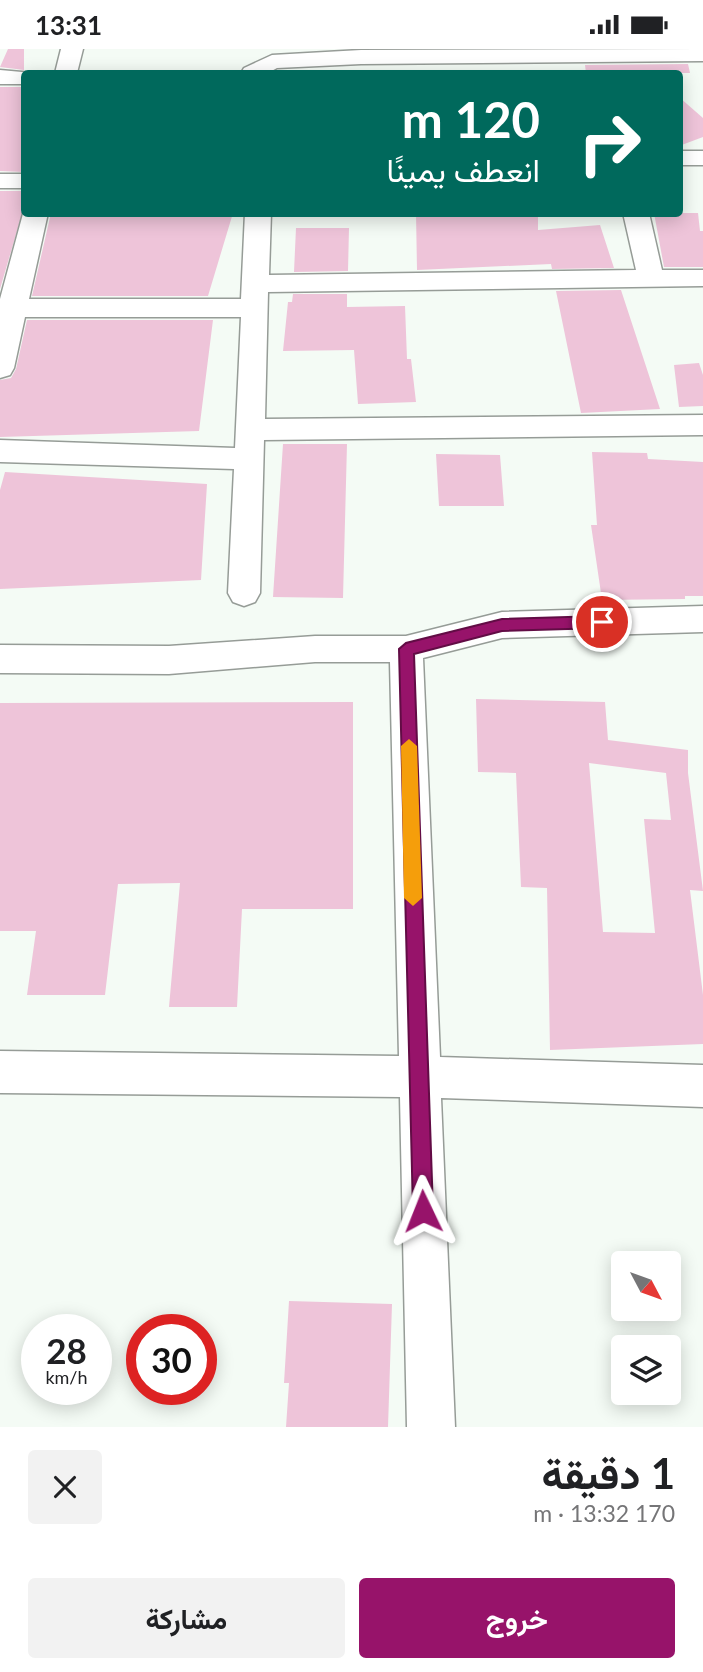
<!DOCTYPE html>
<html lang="ar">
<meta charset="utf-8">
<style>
body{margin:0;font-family:Lato,Vazirmatn,sans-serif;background:#f2f2f2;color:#202124;direction:rtl;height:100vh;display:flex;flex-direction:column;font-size:26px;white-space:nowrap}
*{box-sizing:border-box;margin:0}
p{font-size:23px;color:#757577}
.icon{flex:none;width:38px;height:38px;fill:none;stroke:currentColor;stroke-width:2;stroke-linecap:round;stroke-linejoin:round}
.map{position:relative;height:1378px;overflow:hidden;direction:ltr}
.drawer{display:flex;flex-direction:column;background:#fff;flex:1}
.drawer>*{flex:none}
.top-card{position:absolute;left:21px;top:21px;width:662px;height:147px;border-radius:7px;box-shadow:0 4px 18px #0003;direction:rtl;background:#00695c;color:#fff;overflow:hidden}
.needle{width:46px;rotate:131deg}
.fabs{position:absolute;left:611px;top:1202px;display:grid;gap:14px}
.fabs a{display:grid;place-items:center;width:70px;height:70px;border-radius:7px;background:#fff;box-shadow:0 4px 18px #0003;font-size:35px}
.speed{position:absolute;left:21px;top:1265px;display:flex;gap:14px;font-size:35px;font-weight:700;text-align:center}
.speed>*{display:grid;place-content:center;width:91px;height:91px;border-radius:50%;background:#fff;box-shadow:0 4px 18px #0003;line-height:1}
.speed small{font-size:18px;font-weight:400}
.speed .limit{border:10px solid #d22;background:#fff;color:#111}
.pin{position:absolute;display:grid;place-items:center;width:60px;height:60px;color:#fff;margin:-30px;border:4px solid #fff;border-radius:50%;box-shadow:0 2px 7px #0007}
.me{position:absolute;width:77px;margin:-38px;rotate:358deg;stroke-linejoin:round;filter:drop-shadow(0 0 5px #0008)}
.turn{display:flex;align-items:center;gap:24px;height:147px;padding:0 28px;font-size:32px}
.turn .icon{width:91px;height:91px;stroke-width:2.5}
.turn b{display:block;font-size:49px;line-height:60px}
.round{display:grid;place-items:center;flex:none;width:74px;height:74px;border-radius:7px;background:#f2f2f2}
.head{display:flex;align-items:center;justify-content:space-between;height:119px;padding:0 28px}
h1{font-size:42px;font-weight:700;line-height:52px}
.primary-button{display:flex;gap:14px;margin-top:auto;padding:14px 28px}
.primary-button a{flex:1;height:80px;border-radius:7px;background:#97136a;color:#fff;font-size:28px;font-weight:700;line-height:80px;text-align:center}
.primary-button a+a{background:#f2f2f2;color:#202124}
.status{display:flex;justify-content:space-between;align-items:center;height:49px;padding:0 35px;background:#fff;direction:ltr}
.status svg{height:19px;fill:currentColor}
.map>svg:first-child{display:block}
.building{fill:#eec4d9;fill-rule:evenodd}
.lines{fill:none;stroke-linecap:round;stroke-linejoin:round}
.street-casing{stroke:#969c97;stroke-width:3}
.street{fill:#fff;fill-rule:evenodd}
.route{fill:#97136a;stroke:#620c45;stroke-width:2}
.slow{fill:#f59e0b}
</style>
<div class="status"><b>13:31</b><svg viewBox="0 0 49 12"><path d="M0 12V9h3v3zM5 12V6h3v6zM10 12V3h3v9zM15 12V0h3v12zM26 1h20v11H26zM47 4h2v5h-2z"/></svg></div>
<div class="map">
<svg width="703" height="1378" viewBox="0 0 703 1378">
<rect width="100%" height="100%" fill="#f4fbf5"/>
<path class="building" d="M8,0h16v21l-24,-3z
M688,15l2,9h-104l-1,-8z
M24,38v85l-24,-1v-84z
M679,48l24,21v19l-24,9z
M24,142v16l-24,82v-98z
M51,164h182l-25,83h-176z
M416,164h122v17l62,-5 14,43 -62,1 -1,-5 -134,6z
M654,164h44l2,18h3v36h-39z
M296,179h53l-1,43 -54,1z
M621,241l39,119 -79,4 -25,-122z
M293,245h54v13l58,-1 2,53h4l5,43 -58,2 -4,-54 -71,1 5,-49h4z
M27,271h186l-14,111 -199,6v-57l11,-2 5,-9z
M699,314l4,12v31l-24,1 -5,-42z
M283,395h64l-4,154 -70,-1z
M592,403l55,1 1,6 55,3v134h-18v3l-83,1 -11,-75h6z
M436,405l64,1 4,51h-65z
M5,423l202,12 -6,96 -201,9v-99z
M476,650l129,3 3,38 80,10v23l15,118 -13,-1 13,105v49l-153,6 -3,-162 -26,-1 -5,-114 -38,-1zM589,714l77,10 5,47 -27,-1 11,114 -52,-1z
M353,653v207h-111l-5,98h-68l11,-124 -62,1 -13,111h-78l9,-64h-36v-228z
M289,1252l103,3 -4,123h-102l3,-44h-5z"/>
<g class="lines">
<defs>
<path id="street" d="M61,0h22l-6,24h-22z
M703,0v12l-342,3 -84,4 -9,5h-27l3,-5 28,-13 89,-5z
M0,21l33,3h-9v11h-24z
M679,102h24v14h-24z
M0,125h24v14h-24z
M24,161v3h24l-19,86h212l4,-86h26l-2,62 367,-5 -13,-57h26l13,57h41v16l-435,6 -3,127 438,-4v20l-439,5 -4,153 -5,9 -11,4 -11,-4 -5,-9 6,-124 -234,-7v-22l235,8 6,-131h-216l-11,51 -4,7 -10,3v-79z
M703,557v26l-201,6 -79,20 17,399 263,8v42l-262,-9 14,329h-48l-7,-330 -400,-4v-42l399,5 -9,-394h-75l-146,12 -169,-1v-28l169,1 146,-10h91l96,-24z"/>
</defs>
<use href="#street" class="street-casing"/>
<use href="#street" class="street"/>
</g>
<path class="route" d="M602,567l8,6 -8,6 -100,3 -88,23 19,557 -3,7 -7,3 -7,-3 -3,-7 -14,-562 7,-6 96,-24z"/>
<path class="slow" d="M409,690l8,7 5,152 -9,8 -9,-8 -3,-152z"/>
</svg>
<div class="fabs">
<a><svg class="needle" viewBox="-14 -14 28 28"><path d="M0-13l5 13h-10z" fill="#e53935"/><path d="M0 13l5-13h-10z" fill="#757577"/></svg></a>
<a><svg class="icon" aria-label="layers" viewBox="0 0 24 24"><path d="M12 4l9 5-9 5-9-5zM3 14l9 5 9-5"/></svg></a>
</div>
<div class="speed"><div>28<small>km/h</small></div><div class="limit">30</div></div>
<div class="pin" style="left:602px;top:573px;background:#d93025"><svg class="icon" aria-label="arrive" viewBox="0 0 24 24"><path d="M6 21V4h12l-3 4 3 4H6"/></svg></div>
<svg class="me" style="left:423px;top:1162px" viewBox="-20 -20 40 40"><path d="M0-17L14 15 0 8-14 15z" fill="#97136a" stroke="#fff" stroke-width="4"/></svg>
<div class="top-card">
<div class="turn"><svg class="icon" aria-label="right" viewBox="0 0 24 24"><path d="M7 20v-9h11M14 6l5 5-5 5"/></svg><div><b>120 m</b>انعطف يمينًا</div></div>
</div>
</div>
<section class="drawer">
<div class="head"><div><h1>1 دقيقة</h1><p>170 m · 13:32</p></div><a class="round"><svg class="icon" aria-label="close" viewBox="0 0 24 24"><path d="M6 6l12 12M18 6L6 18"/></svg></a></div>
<div class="primary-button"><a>خروج</a><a>مشاركة</a></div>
</section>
